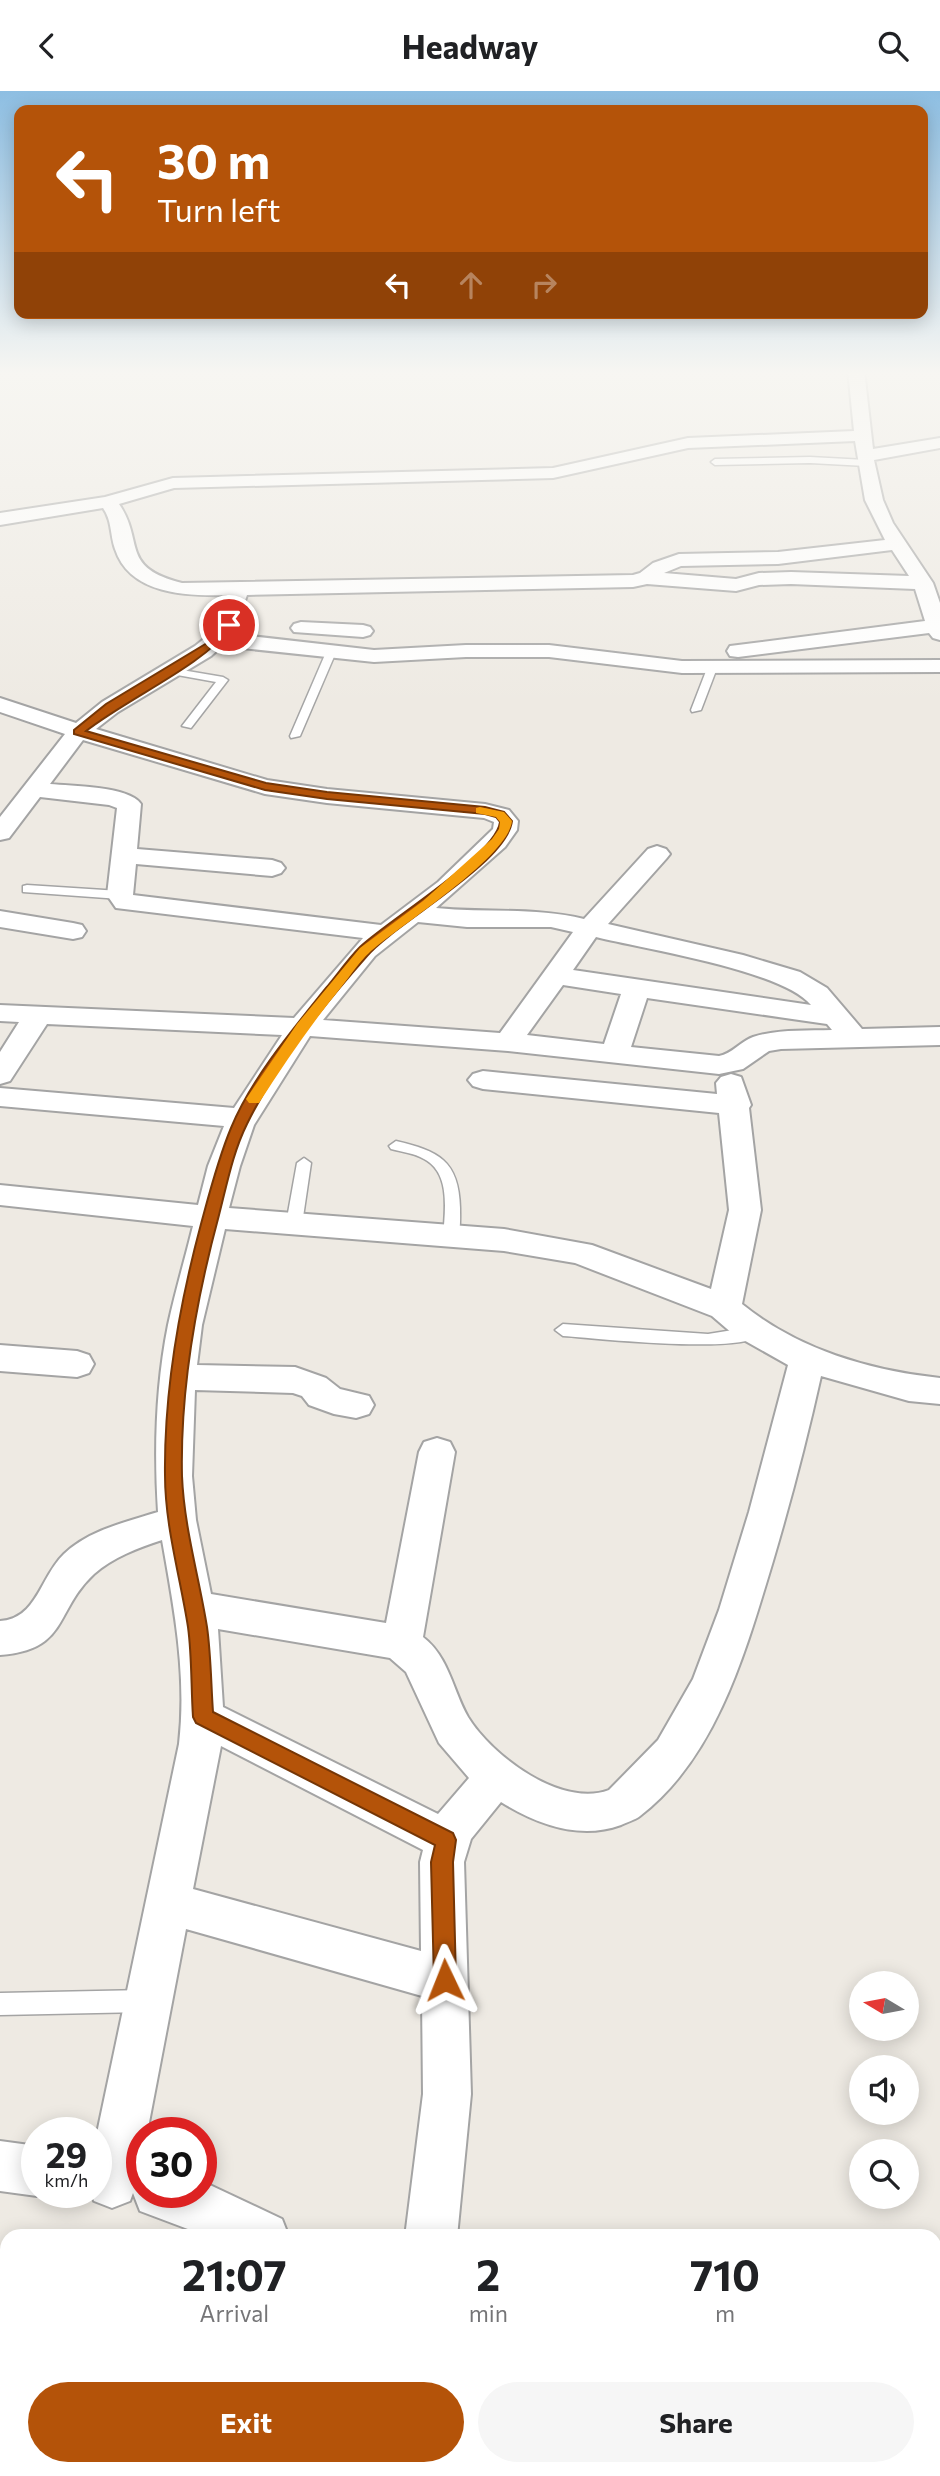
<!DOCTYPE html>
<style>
body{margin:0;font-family:Commissioner,sans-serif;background:#f6f6f6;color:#202124;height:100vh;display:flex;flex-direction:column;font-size:26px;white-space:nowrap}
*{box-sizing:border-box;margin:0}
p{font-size:23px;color:#757577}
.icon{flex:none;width:38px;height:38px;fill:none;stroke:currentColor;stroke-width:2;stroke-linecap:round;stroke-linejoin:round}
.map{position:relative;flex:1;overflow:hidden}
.details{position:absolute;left:0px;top:2138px;width:942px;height:247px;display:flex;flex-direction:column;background:#fff;border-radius:21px 21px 0 0;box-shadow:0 4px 18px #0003}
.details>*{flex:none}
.banner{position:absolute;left:14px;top:14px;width:914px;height:214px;border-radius:14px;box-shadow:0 4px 18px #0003;background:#b45309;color:#fff;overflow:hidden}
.needle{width:46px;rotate:280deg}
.tools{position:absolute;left:849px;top:1880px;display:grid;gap:14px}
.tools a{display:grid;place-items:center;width:70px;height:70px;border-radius:50%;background:#fff;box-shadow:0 4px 18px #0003;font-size:35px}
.speed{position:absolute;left:21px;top:2026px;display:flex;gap:14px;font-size:35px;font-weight:700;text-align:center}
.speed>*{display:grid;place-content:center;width:91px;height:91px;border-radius:50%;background:#fff;box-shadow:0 4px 18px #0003;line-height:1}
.speed small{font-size:18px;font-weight:400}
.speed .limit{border:10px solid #d22;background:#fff;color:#111}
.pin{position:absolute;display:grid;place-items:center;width:60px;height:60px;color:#fff;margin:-30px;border:4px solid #fff;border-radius:50%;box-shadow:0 2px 7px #0007}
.me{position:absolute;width:77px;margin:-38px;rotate:358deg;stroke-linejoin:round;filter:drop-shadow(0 0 5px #0008)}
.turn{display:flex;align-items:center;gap:24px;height:147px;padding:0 28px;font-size:32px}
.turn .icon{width:91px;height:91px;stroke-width:2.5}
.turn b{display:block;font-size:49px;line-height:60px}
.lanes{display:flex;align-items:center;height:66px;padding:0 28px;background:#0003;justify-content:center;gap:35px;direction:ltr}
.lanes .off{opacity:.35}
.eta{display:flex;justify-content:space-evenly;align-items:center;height:119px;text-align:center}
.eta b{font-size:42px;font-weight:700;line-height:49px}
.action{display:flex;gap:14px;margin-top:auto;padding:14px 28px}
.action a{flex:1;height:80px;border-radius:42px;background:#b45309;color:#fff;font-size:28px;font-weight:700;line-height:80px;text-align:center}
.action a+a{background:#f6f6f6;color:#202124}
header{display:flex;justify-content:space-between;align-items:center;height:91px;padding:0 28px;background:#fff;font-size:32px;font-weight:700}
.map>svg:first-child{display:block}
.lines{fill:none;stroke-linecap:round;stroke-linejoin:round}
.service-casing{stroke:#a4a4a4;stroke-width:3}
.minor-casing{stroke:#a4a4a4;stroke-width:4}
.service{fill:#fff;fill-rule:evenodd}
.minor{fill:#fff;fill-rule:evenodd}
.route{fill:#b45309;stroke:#753606;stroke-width:2}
.slow{fill:#f59e0b}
</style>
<header><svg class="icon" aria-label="back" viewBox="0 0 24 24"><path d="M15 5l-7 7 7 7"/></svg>Headway<svg class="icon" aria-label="search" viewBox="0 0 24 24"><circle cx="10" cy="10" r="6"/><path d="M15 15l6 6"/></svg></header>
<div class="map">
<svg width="940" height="2385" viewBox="0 0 940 2385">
<rect width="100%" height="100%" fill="#eeeae3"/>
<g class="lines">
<defs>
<path id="service" d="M810,366l56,3 4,3 -4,3 -56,-3 -95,2 -4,-3 4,-3z
M327,559l9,2 -36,84 -9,2 -1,-2z
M708,575l9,2 -16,42 -9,2 -1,-2z
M170,577l53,9 5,3 -37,48 -9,-2 34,-44 -50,-9v-4z
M27,794l93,6 6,4 -6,4 -97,-7v-6z
M396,1050c42,10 63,19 64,67 0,11 1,23 -4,33l-5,1 -8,-5c2,-26 8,-64 -19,-78 -10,-6 -22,-7 -33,-10l-2,-3z
M304,1067l7,5 -9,61 -8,5 -8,-5 11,-61z
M563,1233l145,10 50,-8 8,6c-17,24 -170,6 -203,4l-8,-6z
M145,1899l8,3 3,8 -3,8 -8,3 -145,3v-22z"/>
<path id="minor" d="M848,279h16l9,79 67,-11v10l-66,12 9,40 10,23 40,60 7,20v37l-7,-2 -4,-5 -191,24 -8,-1 -3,-5 3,-5 8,-1 187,-24 -10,-32 -124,-5 -32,1 -23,6 -89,-7 -14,3 -386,8 -14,39 141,16 92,-5h83l133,16 258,-1v12l-258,1 -133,-16h-83l-92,5 -152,-16 -11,10 -93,56 -22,17 171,51 60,9 158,15 24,6 9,11 -1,9 -12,17 -69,61c51,5 99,-1 148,11l64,-70 9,-3 9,3 4,5 -4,5 -58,65 135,31 57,17 27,16 35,41 78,-2v18l-159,4 -12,2 -26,18 -24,5 -211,-23 -198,-15 -56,89 -14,41 -11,42 275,21 88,16 119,44 18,-79 -10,-97 -236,-24 -10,-3 -5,-6 5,-6 10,-3 234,23 -1,-11 5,-6 10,-3 10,3 10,28 -2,3 12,102 -19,94c55,45 128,67 198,74v26l-31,-3 -88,-25c-14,63 -30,124 -48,185 -27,89 -56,196 -133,255 -5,4 -13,6 -19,9 -41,15 -83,0 -120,-23l-30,37 -7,23 7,232 -14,143h-52l18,-143 -1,-98 -236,-67 -39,204h-5v26l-5,23 5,-7v18h59v-11l11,4 70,33 7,18h-80l-69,-26 -7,-18 -3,8 -18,7 -18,-7 -3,-8h5v-55l83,-394c8,-69 -5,-136 -17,-204 -24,8 -49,17 -68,34 -40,37 -25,76 -94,81v-34c37,-2 40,-44 64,-67 25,-24 62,-32 94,-42 -4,-62 -2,-127 10,-187 7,-33 17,-66 25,-99l-193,-21v-20l198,20 10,-39 16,-40 -224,-20v-18l234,20 48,-73 -235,-11 -37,57 -10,3v-32l19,-30 -19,-1v-16l294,13 69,-80 -247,-30 -9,-13 10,-87 -8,-3 -69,-8 -31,41 -9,2v-23l65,-83 -65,-22v-14l76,25 26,-21 93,-56 20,-16 12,-35c-40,1 -97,0 -112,-46 -5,-14 -3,-29 -12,-41l-103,17v-12l105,-16 68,-19 380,-10 135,-30 166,-7zM855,350l10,59 20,40 -107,12 -99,2 -26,9 -13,10 -7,2 -451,8c-63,-16 -37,-41 -63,-79l55,-16 379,-10 135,-30zM892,459l17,26 -118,-4 -32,1 -23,6 -72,-6 17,-7 97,-2zM83,649l182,54 62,9 157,15 10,4 -1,7 -55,53 -57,43 -248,-30 3,-31 136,12 9,-3 4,-5 -4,-5 -9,-3 -135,-11 4,-45c-12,-18 -70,-18 -91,-20zM418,831l49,5h84l22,5 -73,101 -177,-13 52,-64zM596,846c48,12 186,33 215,68l-238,-35zM563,894l58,9 -17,50 -77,-9zM647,907l180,26 5,6c-26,1 -54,-1 -79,7 -12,4 -21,17 -34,19l-88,-9zM225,1138l279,22 71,12 137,53 21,18 55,31 -39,147 -30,98 -26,69 -35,61 -49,50c-48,18 -117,-34 -141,-73 -15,-26 -19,-60 -45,-80l32,-185 -5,-10 -13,-4 -13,4 -5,10 -33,171 -175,-29 -15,-74 -4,-44 3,-86 98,3 9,3 7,9 25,9 22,4 13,-4 5,-9 -5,-9 -29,-7 -14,-11 -31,-11 -98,-2 5,-40zM218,1538l172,29 16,14 33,71 30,35 -31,36 -215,-107zM221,1655l202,104 -3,12 1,89 -228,-62z
M301,531l62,3 7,2 3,4 -3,4 -7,2 -69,-5 -3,-4 3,-4z
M0,820l73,12 9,2 4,6 -4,6 -9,2 -73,-12z
M0,1254l77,6 12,4 5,9 -5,9 -12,4 -77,-6z
M0,2050l37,5v47h8l-8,3 -37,-5z
M155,2378h56l-3,7h-56z
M642,2378h65l3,7h-65z"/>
</defs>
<use href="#service" class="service-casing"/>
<use href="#minor" class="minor-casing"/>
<use href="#service" class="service"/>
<use href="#minor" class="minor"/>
</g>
<linearGradient id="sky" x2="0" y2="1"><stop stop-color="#8dbee2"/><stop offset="0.46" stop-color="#f7f6f2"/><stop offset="1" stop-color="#f7f6f2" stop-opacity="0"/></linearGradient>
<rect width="940" height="613" fill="url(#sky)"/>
<path class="route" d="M229,531l5,3c-33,42 -103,71 -148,106l180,52 61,9 158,15 19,5 8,9c-5,42 -117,102 -145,135 -45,51 -90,107 -120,168 -14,28 -20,60 -28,91 -23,85 -39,172 -37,261 2,51 17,101 25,151 4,28 4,57 6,85l240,121 3,7 -3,22 3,118 -3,7 -8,4 -7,-4 -4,-7 -3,-118 4,-17 -239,-122 -3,-6c-2,-30 -1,-61 -5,-90 -8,-51 -23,-101 -23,-152 -1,-86 14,-169 36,-251 9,-33 17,-65 30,-96 20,-49 62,-99 95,-140 11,-13 22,-29 34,-41 27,-26 136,-92 140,-125l-4,-5 -11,-3 -158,-15 -62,-9 -191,-56v-4l32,-26 101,-61z"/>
<path class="slow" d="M480,716l24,5 8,9c-4,37 -114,105 -143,132 -10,9 -18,22 -27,33 -30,37 -57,76 -83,117h-10l-3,-4 51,-75 63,-76 63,-47 69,-62 7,-10 1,-7 -4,-5 -20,-4v-5z"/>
</svg>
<div class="tools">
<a><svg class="needle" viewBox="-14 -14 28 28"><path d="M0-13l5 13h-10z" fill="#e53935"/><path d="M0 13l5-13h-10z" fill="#757577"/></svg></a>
<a><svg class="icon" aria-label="sound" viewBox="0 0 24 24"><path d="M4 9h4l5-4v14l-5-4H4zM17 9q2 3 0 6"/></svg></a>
<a><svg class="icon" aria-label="search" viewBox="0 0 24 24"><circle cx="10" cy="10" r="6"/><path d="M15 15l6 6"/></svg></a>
</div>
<div class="speed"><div>29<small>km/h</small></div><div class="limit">30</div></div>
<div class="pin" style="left:229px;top:534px;background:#d93025"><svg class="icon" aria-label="arrive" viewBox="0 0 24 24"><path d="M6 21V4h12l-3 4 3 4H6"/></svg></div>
<svg class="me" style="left:445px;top:1889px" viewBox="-20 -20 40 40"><path d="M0-17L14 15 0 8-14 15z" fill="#b45309" stroke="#fff" stroke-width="4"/></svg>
<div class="banner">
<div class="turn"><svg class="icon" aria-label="left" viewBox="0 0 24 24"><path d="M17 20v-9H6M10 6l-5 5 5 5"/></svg><div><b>30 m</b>Turn left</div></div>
<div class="lanes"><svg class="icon" aria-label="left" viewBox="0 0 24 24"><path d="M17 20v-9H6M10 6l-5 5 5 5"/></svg><svg class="icon off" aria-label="ahead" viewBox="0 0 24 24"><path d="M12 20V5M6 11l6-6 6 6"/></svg><svg class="icon off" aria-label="right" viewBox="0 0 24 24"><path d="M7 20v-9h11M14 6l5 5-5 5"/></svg></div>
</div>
<section class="details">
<div class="eta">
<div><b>21:07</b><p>Arrival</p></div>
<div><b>2</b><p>min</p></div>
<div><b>710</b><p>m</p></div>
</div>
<div class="action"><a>Exit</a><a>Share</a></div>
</section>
</div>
